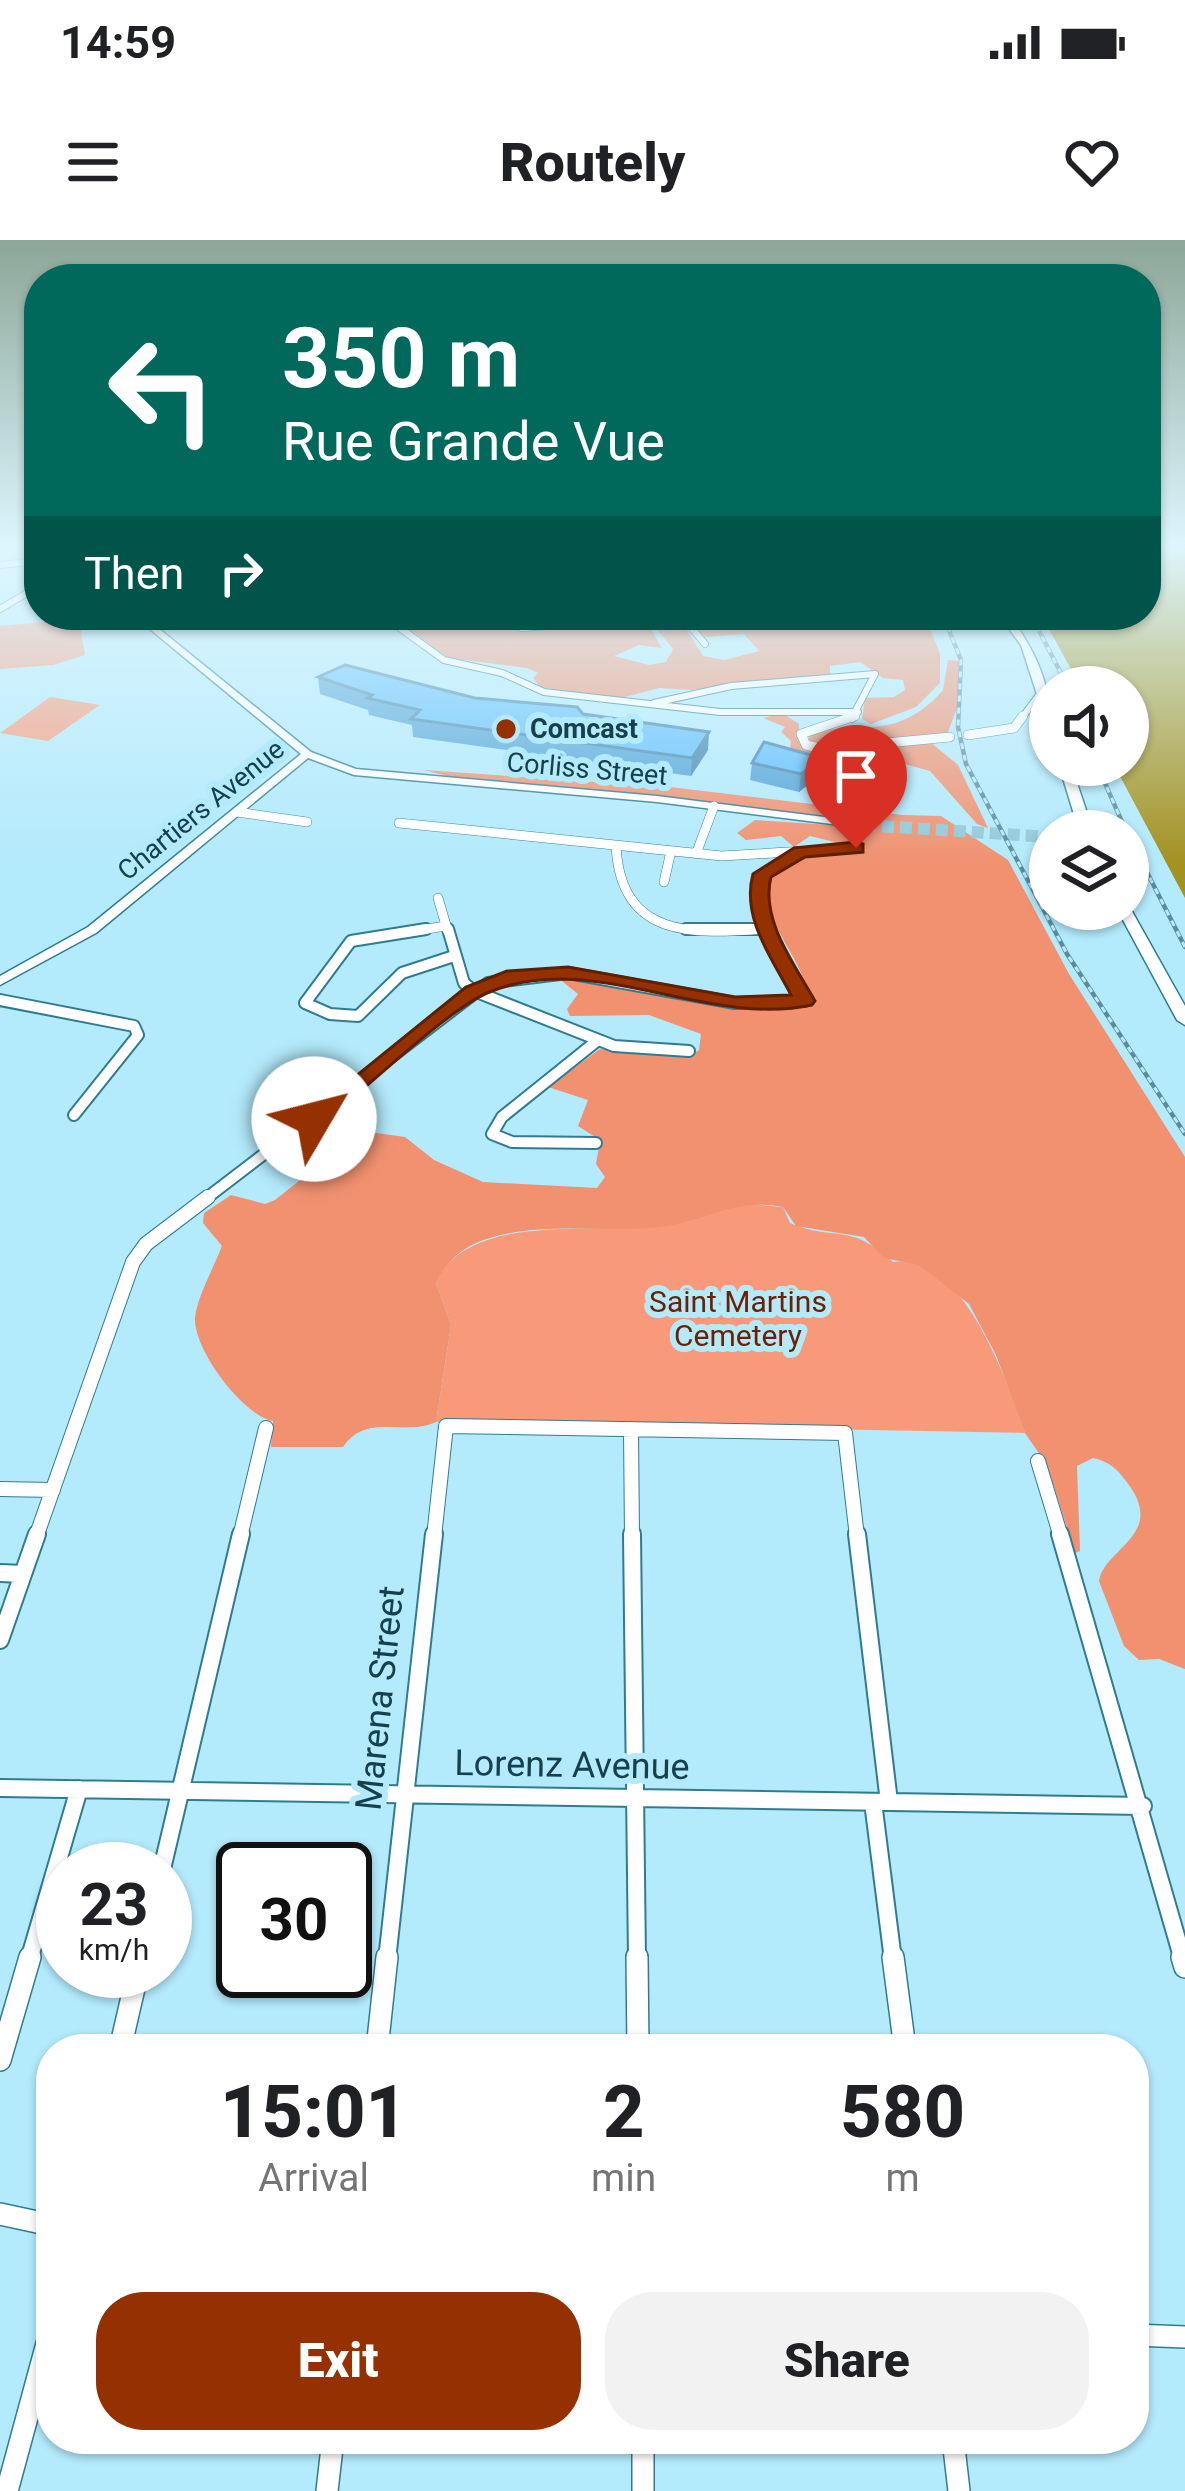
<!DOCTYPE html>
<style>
body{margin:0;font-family:Roboto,sans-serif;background:#f2f2f2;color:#202124;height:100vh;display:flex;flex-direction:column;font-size:45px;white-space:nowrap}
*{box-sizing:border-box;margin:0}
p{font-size:39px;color:#757577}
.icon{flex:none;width:66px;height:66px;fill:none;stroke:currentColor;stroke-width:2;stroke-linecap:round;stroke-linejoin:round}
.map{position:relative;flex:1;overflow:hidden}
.side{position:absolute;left:36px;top:1794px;width:1113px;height:420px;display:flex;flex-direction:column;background:#fff;border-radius:48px;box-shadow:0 3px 9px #0004}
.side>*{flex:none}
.banner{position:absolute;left:24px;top:24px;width:1137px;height:366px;border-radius:48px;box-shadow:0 3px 9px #0004;background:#00695c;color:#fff;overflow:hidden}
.fabs{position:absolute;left:1029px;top:426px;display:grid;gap:24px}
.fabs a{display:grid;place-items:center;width:120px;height:120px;border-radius:50%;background:#fff;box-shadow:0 3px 9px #0004;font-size:60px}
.speed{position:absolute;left:36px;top:1602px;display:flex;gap:24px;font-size:60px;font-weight:700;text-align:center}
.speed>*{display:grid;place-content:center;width:156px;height:156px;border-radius:50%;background:#fff;box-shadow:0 3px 9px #0004;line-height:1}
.speed small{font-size:30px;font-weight:400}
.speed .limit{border:6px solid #111;border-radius:18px;background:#fff;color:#111}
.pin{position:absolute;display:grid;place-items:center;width:102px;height:102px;color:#fff;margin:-123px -51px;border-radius:50% 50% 50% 0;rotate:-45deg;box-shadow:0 0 12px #0007}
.pin .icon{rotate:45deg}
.me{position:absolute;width:132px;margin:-66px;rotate:53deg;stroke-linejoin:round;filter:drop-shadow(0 0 9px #0008)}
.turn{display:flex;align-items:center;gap:42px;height:252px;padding:0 60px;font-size:54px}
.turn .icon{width:156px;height:156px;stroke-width:2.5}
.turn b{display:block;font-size:84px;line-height:102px}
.then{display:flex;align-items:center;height:114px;padding:0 60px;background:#0003;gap:24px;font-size:45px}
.eta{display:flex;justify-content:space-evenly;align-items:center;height:204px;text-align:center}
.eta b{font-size:72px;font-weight:800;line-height:84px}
.button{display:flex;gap:24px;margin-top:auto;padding:24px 60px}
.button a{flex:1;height:138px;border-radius:48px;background:#953000;color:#fff;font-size:48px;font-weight:800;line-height:138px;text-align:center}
.button a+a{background:#f2f2f2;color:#202124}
.status{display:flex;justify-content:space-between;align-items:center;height:84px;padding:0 60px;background:#fff;direction:ltr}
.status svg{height:33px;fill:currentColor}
header{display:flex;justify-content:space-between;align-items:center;height:156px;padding:0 60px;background:#fff;font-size:54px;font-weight:800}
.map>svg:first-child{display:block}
.green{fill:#f89a7a}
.forest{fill:#f19170}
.water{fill:#a39120}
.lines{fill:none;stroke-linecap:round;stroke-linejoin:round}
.tertiary-tunnel{stroke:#93c8d9;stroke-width:12;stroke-dasharray:12 6;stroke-linecap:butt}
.minor-far5-casing{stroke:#2f7c92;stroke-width:8}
.minor-far4-casing{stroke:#2f7c92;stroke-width:10}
.minor-far3-casing{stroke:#2f7c92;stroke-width:14}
.minor-far2-casing{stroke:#2f7c92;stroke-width:16}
.minor-far1-casing{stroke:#2f7c92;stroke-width:20}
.minor-casing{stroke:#2f7c92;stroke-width:24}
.tertiary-casing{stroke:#2f7c92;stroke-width:3}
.primary-casing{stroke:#2f7c92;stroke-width:3}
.minor-far5{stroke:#fff;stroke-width:6}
.minor-far4{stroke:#fff;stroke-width:9}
.minor-far3{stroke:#fff;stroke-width:10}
.minor-far2{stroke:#fff;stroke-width:14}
.minor-far1{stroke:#fff;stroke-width:16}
.minor{stroke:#fff;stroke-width:21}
.tertiary{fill:#fff;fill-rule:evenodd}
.primary{fill:#fff;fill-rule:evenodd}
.rail-casing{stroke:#5c8c9b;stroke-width:4.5}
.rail{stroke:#b3eafc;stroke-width:3;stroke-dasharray:6;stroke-linecap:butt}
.wall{fill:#52a3d8}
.shaded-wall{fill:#4285b0}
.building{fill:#5fbefb;stroke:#4285b0;stroke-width:3}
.route{fill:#953000;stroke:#611f00;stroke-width:3}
.poi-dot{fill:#953000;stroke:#b3eafc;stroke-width:4.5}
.labels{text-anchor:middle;stroke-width:12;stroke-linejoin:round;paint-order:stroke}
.far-poi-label{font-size:27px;font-weight:bold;fill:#15404c;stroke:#b3eafc;text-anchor:start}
.far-street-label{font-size:27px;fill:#15404c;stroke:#b3eafc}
.park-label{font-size:30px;fill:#6c2202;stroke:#b3eafc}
.near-street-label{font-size:36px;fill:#15404c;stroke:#b3eafc}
</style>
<div class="status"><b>14:59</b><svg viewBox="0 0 49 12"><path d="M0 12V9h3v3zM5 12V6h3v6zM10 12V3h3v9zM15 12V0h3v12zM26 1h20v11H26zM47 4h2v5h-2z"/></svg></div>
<header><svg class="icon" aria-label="menu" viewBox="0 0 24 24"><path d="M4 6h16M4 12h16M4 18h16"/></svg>Routely<svg class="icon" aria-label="heart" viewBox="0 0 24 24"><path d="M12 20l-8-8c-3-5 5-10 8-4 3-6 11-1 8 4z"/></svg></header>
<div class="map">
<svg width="1185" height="2251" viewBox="0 0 1185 2251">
<rect width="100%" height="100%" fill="#b3eafc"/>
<path class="green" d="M79,379l6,36 -32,10 -53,4v-43z
M50,457l50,8 -52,36 -48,-8z
M738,963l45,4 7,16c43,19 59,-2 103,39 70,-12 115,122 132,171l-589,-11 15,-97 -15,-42c32,-74 166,-47 231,-58 26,-4 47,-15 71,-22z"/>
<path class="forest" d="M387,375h66l69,14 2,-12 -18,5 -5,-4 5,-3h137l19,33 -23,-3 -25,11 35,9 17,-3 7,-13 -26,-31 33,1 23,37 21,4 35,-9 -15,-17 -38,3 -31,-22h53l22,10 23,-1 -3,-9h155l15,39v29l-24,24 -45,17 -9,-5 3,-21 29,-1 11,-7 -2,-10 -20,-2 -23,-16 -30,4v8l-139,16 -32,-2 -42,11 -77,-12 -7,-9 5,-5 -11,-5 -79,-10z
M948,420l13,1v36l-14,38 -98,12 -42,-4 5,-12c52,-7 88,8 131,-41z
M782,473l17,11v9l23,18 108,-9 28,23 30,63 -11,-4 -47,-53 -29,-8 -42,2 -69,-16 1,-8 -10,-9 4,-5 -22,-9z
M424,530l246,17 233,28 38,1 67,44 61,114 116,183v512l-26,-10 -20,1 -15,-14 -25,-65c5,-32 64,-45 32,-93 -11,-16 -19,-26 -38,-30l-16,8 3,85 -5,2 -28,-88 -22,-32 -29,-78 -27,-51 -50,-39 -35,-7 -20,-21 -68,-11 -13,-19c-48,-9 -72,12 -116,19 -62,9 -135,-8 -193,18 -17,8 -30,22 -38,39l15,42 -15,97c-33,15 -69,-10 -93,25h-72l2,-26c-30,-5 -80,-72 -78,-103 2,-21 19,-51 27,-72l-19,-23 1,-10 27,-18 34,9 10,-4 87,-69 43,6 29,23 49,22 114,6 8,-11 -9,-13 4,-24 -22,-14 10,-26 -40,-13 52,-38 90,7 9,-6 2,-16 -52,-19 -79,1 -3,-7 11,-15 -20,-16 175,29 72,-2c10,-40 -48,-78 -37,-130l31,-20 64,-6 -53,-13 -16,11 -13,-11 -35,4 -9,-7 18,-13 108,7 -197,-30 -211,-19z"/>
<path class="water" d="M1146,308h39v350l-71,-133h14v-78h-47l-40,-72h105z"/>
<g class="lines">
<path class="tertiary-tunnel" d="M864,585l186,12"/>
<defs>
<path id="minor-far5" d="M0,325l39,-4
M0,369l39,-23
M382,375l62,45 58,13 42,19 176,20h138l-6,7
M477,375l45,13 150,-12 13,4 20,24
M654,463l77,-17 144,-12 -19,36
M1021,479l21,-28"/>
<path id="minor-far4" d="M855,476l-54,18 5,11 17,4 127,-12
M968,495l46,-7 9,-12
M237,572l70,10
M399,583l323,33 135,-8
M616,606c5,93 76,88 150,83
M696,614l18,-48
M664,642l7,-31
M438,658l10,34
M407,692l39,-6
M768,692l-7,-24 1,-34 39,-22"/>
<path id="minor-far3" d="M426,689l-75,12 -46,62 25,11 28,2 44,-43 52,-17
M448,689l16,54 10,8 140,55 75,5
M686,689h79
M0,760l134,26 4,9 -64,80
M596,903l-84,-1 -20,-8 10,-17 96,-77
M204,960l284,-217 80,-10 167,30 70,-2 -38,-72"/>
<path id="minor-far2" d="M631,1189l1,108
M1038,1221l23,76
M0,1249l53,1
M36,1297l97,-275 13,-18 62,-47
M240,1297l26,-109
M434,1297l12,-111 399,7 12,104"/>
<path id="minor-far1" d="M632,1294l5,426
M857,1294l32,268
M1060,1294l123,426
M0,1333l23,1
M0,1400l37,-106
M0,1548l1143,18
M873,1562l20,158
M162,1629l79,-335
M29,1720l50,-171
M387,1720l47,-426"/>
<path id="minor" d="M637,1717l1,92
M893,1717l12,92
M1182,1717l3,10
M120,1809l18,-78
M377,1809l10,-92
M0,1820l30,-103
M0,1974l51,11
M1134,2095l51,2
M643,2199v52
M953,2199l6,52
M7,2251l44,-162
M327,2251l6,-52"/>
<path id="tertiary" d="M133,375h9l169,137 45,17 301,27 207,26 6,3 -6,3 -207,-26 -303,-27 -46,-17 -212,175 -96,52v-9l88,-49 213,-173z"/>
<path id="primary" d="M999,375h10c23,31 41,65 41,105l-6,-4 -23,-71z
M1059,525h12l22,66h-14z
M1129,666l56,100v19l-8,-5 -60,-111h11z"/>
</defs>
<use href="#minor-far5" class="minor-far5-casing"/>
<use href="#minor-far4" class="minor-far4-casing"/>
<use href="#minor-far3" class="minor-far3-casing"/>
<use href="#minor-far2" class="minor-far2-casing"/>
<use href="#minor-far1" class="minor-far1-casing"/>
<use href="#minor" class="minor-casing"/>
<use href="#tertiary" class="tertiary-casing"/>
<use href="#primary" class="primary-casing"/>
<use href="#minor-far5" class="minor-far5"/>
<use href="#minor-far4" class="minor-far4"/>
<use href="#minor-far3" class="minor-far3"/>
<use href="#minor-far2" class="minor-far2"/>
<use href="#minor-far1" class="minor-far1"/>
<use href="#minor" class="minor"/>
<use href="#tertiary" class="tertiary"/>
<use href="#primary" class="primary"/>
<defs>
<path id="rail" d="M943,375l18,45 -3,67 8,37 101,190 118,180
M1031,375l37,72
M1097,525l29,66
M1128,595l57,112"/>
</defs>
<use href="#rail" class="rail-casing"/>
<use href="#rail" class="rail"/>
</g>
<path class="wall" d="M318,437l157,21 233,52 -17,26 -278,-39 -1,-12 -43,-10 -1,-5 -48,-16z
M822,518l-2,17 -21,17 -49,-12 2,-17z"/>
<path class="shaded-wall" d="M709,492l-1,18 -17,26 1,-18z
M822,518l-2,17 -21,17 2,-18z"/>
<path class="building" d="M345,425l130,33 102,9 6,7 126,18 -17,26 -281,-39 9,-9 -53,-12 5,-3 -54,-18z
M764,502l58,16 -21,16 -49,-11z"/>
<linearGradient id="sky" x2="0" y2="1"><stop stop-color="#8ca698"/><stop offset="0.49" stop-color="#ddf6fe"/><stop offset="1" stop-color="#ddf6fe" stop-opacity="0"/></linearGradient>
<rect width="1185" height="624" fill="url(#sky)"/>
<path class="route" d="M856,602l7,2v8l-58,5 -34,20c-11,43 24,88 44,124l-3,4c-108,23 -221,-57 -325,-12 -41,18 -125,99 -165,131l-19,-5 163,-132 41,-16 61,-4 167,30 56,-2c-19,-37 -50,-77 -38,-121l41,-26z"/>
<circle class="poi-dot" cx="506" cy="489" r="12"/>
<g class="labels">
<g class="far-poi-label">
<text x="530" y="498">Comcast</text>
</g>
<g class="far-street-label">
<text transform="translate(587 529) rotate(5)" y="9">Corliss Street</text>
<text transform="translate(201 570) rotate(-39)" y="9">Chartiers Avenue</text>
</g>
<g class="park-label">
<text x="738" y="1072">Saint Martins<tspan x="738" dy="34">Cemetery</tspan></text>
</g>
<g class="near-street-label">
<text transform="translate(379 1458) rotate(-84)" y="13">Marena Street</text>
<text transform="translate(572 1524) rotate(1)" y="13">Lorenz Avenue</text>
</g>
</g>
</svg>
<div class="fabs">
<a><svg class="icon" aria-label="sound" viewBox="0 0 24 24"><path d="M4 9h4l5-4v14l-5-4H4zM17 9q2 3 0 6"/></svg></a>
<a><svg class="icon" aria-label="layers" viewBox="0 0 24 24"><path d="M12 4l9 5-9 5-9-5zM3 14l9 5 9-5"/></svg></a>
</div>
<div class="speed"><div>23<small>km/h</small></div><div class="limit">30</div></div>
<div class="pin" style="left:856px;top:608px;background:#d93025"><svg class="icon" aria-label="arrive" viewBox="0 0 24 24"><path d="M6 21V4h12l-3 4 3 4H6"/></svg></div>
<svg class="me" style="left:314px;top:879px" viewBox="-20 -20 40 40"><circle r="19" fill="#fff"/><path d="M0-13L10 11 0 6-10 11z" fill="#953000"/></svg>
<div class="banner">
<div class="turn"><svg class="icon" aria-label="left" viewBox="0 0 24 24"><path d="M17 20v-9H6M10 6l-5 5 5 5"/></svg><div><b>350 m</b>Rue Grande Vue</div></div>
<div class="then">Then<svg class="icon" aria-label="right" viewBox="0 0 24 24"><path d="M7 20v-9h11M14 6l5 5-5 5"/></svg></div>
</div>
<section class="side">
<div class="eta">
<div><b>15:01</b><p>Arrival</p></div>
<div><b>2</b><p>min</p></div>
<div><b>580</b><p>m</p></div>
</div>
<div class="button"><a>Exit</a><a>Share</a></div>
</section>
</div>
